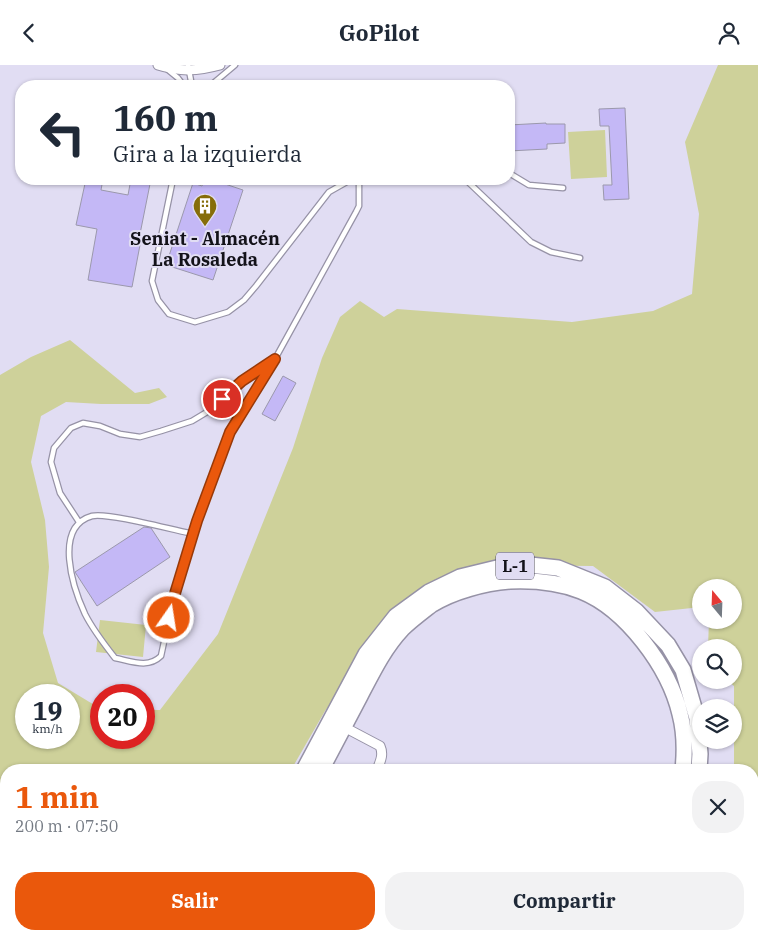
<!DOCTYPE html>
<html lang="es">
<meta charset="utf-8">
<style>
body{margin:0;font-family:"IBM Plex Serif",serif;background:#f2f2f3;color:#1f2937;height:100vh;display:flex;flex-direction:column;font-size:19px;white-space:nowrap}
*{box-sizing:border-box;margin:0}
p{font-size:16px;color:#747a83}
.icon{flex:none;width:28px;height:28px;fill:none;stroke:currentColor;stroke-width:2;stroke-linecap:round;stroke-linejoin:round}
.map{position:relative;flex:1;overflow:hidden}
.sheet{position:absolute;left:0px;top:699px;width:759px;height:176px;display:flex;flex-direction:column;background:#fff;border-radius:20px 20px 0 0;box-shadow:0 1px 4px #0004}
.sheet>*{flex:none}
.top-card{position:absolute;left:15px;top:15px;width:500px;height:105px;border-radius:20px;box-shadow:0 1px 4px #0004;background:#fff;color:#1f2937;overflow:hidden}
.needle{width:32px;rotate:341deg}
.controls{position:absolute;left:692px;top:514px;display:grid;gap:10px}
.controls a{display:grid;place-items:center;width:50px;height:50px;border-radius:50%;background:#fff;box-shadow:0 1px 4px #0004;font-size:25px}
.speed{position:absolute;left:15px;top:619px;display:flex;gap:10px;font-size:25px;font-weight:700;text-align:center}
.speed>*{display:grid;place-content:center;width:65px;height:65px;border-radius:50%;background:#fff;box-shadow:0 1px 4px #0004;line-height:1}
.speed small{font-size:12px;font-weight:400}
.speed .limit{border:8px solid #d22;background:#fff;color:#111}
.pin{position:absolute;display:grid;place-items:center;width:42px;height:42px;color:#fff;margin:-21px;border:2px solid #fff;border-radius:50%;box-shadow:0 1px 5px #0007}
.me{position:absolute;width:55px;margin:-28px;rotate:13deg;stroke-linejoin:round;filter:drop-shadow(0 0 4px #0008)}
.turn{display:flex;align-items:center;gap:18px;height:105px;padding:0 15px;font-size:22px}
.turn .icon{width:65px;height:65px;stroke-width:2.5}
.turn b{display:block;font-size:35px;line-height:42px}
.round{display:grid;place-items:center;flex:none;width:52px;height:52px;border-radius:20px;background:#f2f2f3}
.summary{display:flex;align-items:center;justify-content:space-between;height:85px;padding:0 15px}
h1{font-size:30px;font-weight:700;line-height:38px;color:#ea580c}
.primary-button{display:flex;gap:10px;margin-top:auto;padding:10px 15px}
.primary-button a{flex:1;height:58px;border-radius:20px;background:#ea580c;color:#fff;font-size:20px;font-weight:700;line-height:58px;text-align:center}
.primary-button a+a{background:#f2f2f3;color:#1f2937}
header{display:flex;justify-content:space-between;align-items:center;height:65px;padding:0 15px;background:#fff;font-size:22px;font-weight:700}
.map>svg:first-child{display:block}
.green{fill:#ced19a;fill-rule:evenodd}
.building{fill:#c4b8f6;stroke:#9b98ac}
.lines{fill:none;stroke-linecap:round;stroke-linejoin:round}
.service-casing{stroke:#9692a6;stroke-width:7}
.minor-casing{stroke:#9692a6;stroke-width:11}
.primary-casing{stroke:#9692a6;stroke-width:18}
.service{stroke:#fff;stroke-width:4.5}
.minor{stroke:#fff;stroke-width:9}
.primary{stroke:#fff;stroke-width:15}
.route-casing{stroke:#983908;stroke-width:12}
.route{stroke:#ea580c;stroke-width:9}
.labels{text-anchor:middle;stroke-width:4;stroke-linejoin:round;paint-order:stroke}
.shield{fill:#e1ddf3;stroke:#514f5a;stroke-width:1}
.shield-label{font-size:16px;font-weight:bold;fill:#131219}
.poi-label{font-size:18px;font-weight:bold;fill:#131219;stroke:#e1ddf3}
</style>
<header><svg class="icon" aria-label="back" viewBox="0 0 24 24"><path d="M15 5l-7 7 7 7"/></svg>GoPilot<svg class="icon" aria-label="person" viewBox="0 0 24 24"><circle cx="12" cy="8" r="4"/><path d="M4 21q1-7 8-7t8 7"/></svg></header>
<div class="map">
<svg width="758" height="874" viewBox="0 0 758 874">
<rect width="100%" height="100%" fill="#e1ddf3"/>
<path class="green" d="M718,0h40v874h-48l1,-5h41v-164h-18v-84l-7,-6h7v-33h-26l1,-27h25v-33h-33v20l-46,5 -62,-46 -99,-1 -109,64 -60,82 -34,59h-285v62l-6,-14v-443l31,-18 39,-17 65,53 24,-5 8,9 -18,7h-48l-35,-2 -25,14 -10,46 14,58 4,47 -6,66 15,50 43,26v28h43v-27h16l58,-76 75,-186 29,-90 18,-41 20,-16 24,16 13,-8 175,13 81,-11 39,-17 7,-80 -14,-72zM26,630h43v42h-43z
M605,65l2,47 -36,2 -3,-47z
M100,555l46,5 -3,32 -47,-5z"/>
<path class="building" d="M625,43l4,91 -25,1 -1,-15h9l-3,-59h-9l-1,-17z
M546,58v1h19v19l-18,1v5l-38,2v-26z
M86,114h17l-2,11 27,5 3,-16h20l-13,65 2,1 -8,42 -44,-7 9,-51 -21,-4z
M205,114h5l33,11 -30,90 -47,-15 27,-82 9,3z
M283,311l13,7 -21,38 -13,-7z
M144,462l7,1 19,29 -73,49 -22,-34z"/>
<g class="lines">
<defs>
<path id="service" d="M188,0l4,21
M167,4l11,9 6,8
M210,21l25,-21
M509,108l20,12 34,3
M173,114l-21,102 6,19 11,14 26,8 33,-10 16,-12 12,-14 73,-94 23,-13
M465,114l66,63 20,10 29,6
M79,457l-19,-29 -9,-31 3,-14 17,-20 12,-5 17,3 20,8 20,3 21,-6 31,-10 20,-12 30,-28 32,-21
M193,469c-19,-4 -86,-22 -101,-18 -39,11 -19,72 -7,98 8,16 19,30 30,44 16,3 33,11 46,-2l12,-56 20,-66 37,-102 45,-73 81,-147 3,-6v-27"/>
<path id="minor" d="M158,0c22,7 40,6 62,0
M344,662l36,19c4,9 0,16 -3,24
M168,869l9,5
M538,874l2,-1"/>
<path id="primary" d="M304,705l62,-116 30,-38 33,-24 31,-15 37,-9 33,-3 28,3 47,19 31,24 32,34 15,25 14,48 3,36 -1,16
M321,705c13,-25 26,-49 39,-74 12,-23 24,-48 42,-67 8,-8 20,-17 29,-24 22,-14 54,-22 79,-24 24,-1 48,1 71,10 45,18 88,76 99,123 5,19 5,37 3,56
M0,786l6,5
M0,806l6,6
M669,874v-5
M680,874l1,-5"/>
</defs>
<use href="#service" class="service-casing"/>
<use href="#minor" class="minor-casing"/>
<use href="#primary" class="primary-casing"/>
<use href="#service" class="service"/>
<use href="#minor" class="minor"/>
<use href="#primary" class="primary"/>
</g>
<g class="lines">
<defs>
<path id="route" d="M169,553l4,-18 24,-79 33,-89 45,-73 -33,22 -20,18"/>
</defs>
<use href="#route" class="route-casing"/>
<use href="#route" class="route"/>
</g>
<defs>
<symbol id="building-pin" viewBox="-11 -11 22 30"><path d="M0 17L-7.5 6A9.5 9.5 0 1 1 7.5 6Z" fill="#866d0a" stroke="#e1ddf3"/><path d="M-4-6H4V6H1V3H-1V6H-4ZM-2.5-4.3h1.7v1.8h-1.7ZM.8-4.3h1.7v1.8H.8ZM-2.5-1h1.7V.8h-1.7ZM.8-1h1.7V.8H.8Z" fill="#fff"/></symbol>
</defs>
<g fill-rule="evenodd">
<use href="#building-pin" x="191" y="127" width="28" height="38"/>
</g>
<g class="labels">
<rect class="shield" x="496" y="487.5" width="38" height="27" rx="4"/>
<g class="shield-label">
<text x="515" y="507">L-1</text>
</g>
<g class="poi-label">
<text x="205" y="180">Seniat - Almacén<tspan x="205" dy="21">La Rosaleda</tspan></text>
</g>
</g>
</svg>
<div class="controls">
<a><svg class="needle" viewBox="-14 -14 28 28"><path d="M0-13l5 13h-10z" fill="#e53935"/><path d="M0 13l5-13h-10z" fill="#747a83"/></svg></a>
<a><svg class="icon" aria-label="search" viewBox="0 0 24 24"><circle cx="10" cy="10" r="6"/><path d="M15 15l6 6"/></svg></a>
<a><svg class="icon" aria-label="layers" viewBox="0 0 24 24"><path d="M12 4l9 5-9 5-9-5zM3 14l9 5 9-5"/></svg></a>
</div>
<div class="speed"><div>19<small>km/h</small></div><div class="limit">20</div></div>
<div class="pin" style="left:222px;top:334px;background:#d93025"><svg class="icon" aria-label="arrive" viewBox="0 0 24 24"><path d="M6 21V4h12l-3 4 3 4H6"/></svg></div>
<svg class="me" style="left:169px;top:553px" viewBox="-20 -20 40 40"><circle r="17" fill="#ea580c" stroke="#fff" stroke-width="3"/><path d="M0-11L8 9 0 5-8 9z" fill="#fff"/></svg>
<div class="top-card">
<div class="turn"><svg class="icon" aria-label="left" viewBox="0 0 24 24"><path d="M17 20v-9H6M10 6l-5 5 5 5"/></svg><div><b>160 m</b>Gira a la izquierda</div></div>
</div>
<section class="sheet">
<div class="summary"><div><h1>1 min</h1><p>200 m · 07:50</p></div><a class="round"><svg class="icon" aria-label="close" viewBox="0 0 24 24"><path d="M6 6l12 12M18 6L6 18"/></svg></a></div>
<div class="primary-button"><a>Salir</a><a>Compartir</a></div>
</section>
</div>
